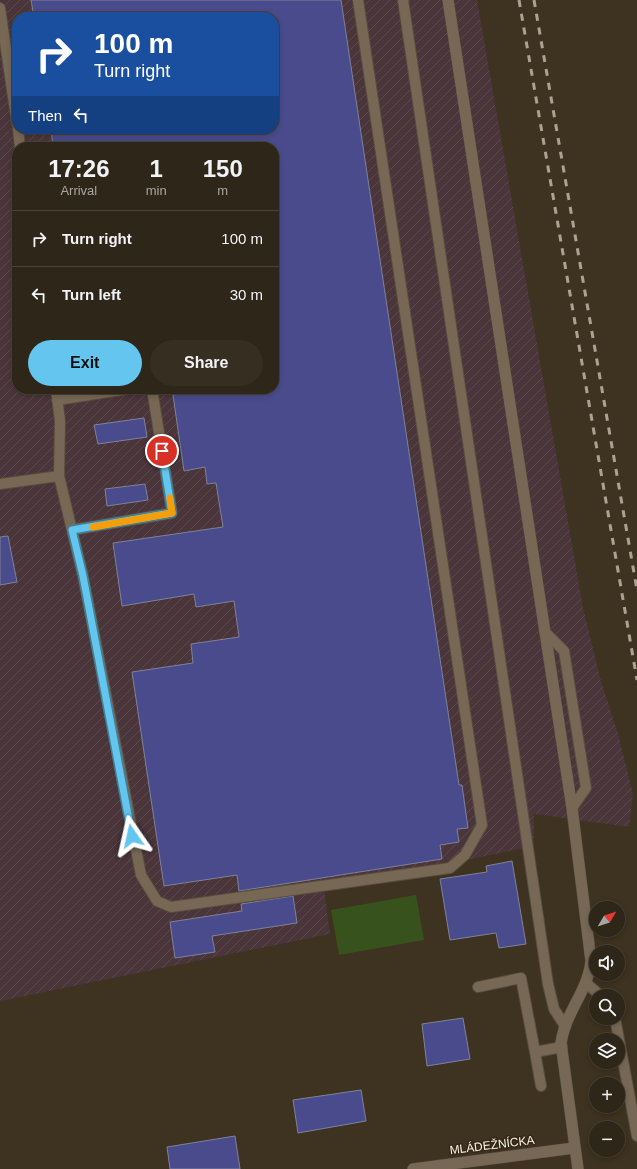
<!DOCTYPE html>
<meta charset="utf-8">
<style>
body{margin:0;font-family:Helvetica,sans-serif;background:#362e21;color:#f1f3f6;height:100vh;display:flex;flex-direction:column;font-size:15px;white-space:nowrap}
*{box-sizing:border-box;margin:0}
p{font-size:13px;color:#a7a5a2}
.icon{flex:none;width:22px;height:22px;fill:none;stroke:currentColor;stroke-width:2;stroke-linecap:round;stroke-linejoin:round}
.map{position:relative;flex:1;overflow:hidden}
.panel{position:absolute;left:12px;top:142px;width:267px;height:252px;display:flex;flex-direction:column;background:#2e2618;border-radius:16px;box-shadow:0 2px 6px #0003,0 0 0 1px #494337}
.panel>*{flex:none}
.hud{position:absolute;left:12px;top:12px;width:267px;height:122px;border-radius:16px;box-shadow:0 2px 6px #0003,0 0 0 1px #494337;background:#1a4fa0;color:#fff;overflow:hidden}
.needle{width:26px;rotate:51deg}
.controls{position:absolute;left:589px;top:901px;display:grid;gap:8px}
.controls a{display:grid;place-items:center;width:36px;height:36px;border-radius:50%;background:#2e2618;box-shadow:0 2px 6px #0003,0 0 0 1px #494337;font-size:20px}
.pin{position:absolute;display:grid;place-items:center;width:34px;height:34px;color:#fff;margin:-17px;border:2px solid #fff;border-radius:50%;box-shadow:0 1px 4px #0007}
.me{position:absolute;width:44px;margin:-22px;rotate:349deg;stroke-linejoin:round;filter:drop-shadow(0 0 3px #0008)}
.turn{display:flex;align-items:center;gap:14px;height:84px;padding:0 16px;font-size:18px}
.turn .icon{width:52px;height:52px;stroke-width:2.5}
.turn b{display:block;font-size:28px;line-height:34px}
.then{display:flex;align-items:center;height:38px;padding:0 16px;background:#0003;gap:8px;font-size:15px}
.eta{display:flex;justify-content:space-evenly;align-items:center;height:68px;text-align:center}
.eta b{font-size:24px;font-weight:800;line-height:28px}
.primary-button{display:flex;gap:8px;margin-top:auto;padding:8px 16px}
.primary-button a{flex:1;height:46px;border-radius:24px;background:#64c5ee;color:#111;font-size:16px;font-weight:800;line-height:46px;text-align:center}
.primary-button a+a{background:#362e21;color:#f1f3f6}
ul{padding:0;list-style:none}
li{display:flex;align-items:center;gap:12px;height:56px;padding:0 16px;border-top:1px solid #494337}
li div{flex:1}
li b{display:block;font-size:15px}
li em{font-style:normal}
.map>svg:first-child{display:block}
.industrial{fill:url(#industrial-furrows);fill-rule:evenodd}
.park{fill:#38521d}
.building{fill:#4a4b8d;stroke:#7f8298}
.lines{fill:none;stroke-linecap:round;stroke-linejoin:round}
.service-casing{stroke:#584d3e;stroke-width:12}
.minor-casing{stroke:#584d3e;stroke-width:12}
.tertiary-casing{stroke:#584d3e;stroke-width:12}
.service{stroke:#776855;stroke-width:10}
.minor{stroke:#776855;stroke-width:11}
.tertiary{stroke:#776855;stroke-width:11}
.rail{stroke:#aca294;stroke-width:3;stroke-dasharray:7 7;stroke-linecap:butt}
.route-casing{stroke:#41809b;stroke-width:10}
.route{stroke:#64c5ee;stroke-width:7}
.slow{stroke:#f59e0b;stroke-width:7}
.labels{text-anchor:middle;stroke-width:3;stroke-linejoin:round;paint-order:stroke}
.street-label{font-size:12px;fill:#faf2e7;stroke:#342816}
</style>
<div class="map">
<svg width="637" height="1169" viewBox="0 0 637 1169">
<defs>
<pattern id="industrial-furrows" width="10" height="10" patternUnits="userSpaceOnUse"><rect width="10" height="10" fill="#4a353a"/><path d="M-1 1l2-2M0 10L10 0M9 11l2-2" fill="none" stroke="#5c494d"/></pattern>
</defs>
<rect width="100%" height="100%" fill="#3e3220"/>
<path class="industrial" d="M0,0h477l106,608 17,70 18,56 15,60 -4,33 -95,-13v32l-210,43 6,45 -330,67zM17,17h257v112h-257zM17,147h257v242h-257z"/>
<path class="park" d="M416,895l8,45 -85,15 -8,-45z"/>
<path class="building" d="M31,0h310l118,785h3l6,43 -11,1 2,13 -19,3 2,14 -203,32 -2,-16 -73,11 -32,-214 61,-9 -2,-19 48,-7 -5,-36 -38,6 -2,-13 -72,12 -9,-63 110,-16 -7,-44 -9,1 -2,-17 -21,4 -11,-76 29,-4v-2h72v-242h-221l-2,-18h223v-112h-240z
M144,418l3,19 -49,7 -4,-19z
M145,484l3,16 -41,6 -2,-17z
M8,536l9,46 -17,3v-48z
M512,861l14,83 -27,4 -3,-15 -46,7 -10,-61 47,-7 -1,-6z
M293,896l4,27 -85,13 3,16 -40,6 -5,-36 72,-11 -1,-7z
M463,1018l7,41 -43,7 -5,-42z
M361,1090l5,31 -68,12 -5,-33z
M235,1136l5,33h-70l-3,-22z"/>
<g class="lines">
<defs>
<path id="service" d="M403,0l145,984 6,25 11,17
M0,8l17,116
M18,129l2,18
M56,389l4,32 -1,55
M57,400l71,-11
M0,484l59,-8 24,100 58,299 16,26 14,6 279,-39 15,-13 17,-30 -124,-825
M72,530l100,-17 -20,-124
M545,632l19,19 22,137 -14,20
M586,983l15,13
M478,987l43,-9 14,74 27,-5
M615,1018l22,118
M535,1052l6,34"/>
<path id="minor" d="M413,1169l161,-21"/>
<path id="tertiary" d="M448,0l124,808 19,153c-3,30 -26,52 -30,82l17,126"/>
</defs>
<use href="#service" class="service-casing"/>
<use href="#minor" class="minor-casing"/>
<use href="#tertiary" class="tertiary-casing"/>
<use href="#service" class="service"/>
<use href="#minor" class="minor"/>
<use href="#tertiary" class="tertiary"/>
<path class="rail" d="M519,0l118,680
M534,0l103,590"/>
</g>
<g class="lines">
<defs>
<path id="route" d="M132,836l-49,-260 -11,-46 100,-17 -10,-62"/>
</defs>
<use href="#route" class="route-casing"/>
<use href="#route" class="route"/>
<path class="slow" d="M93,527l79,-14 -2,-15"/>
</g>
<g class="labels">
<g class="street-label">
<text transform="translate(492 1145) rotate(-7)" y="4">MLÁDEŽNÍCKA</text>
</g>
</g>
</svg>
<div class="controls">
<a><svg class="needle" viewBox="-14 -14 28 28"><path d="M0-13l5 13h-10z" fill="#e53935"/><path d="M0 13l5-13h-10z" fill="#a7a5a2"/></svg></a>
<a><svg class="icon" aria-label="sound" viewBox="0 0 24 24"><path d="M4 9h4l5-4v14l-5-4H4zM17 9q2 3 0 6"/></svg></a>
<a><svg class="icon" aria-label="search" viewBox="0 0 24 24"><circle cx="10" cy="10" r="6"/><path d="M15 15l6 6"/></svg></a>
<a><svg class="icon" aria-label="layers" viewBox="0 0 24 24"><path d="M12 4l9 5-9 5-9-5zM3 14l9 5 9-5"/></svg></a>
<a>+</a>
<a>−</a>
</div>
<div class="pin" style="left:162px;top:451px;background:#d93025"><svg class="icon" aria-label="arrive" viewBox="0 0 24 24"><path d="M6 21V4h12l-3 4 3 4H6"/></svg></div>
<svg class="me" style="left:132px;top:836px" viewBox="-20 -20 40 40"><path d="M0-17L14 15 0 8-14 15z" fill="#64c5ee" stroke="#fff" stroke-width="4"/></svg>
<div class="hud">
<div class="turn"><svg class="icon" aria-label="right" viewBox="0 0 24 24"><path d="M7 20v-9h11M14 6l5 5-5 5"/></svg><div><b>100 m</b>Turn right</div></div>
<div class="then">Then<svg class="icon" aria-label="left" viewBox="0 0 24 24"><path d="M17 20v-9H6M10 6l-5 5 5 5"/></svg></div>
</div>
<section class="panel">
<div class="eta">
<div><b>17:26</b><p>Arrival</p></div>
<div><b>1</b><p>min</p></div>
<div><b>150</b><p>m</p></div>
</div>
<ul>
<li><svg class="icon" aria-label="right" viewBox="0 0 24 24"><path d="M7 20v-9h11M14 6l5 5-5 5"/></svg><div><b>Turn right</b></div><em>100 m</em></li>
<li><svg class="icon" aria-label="left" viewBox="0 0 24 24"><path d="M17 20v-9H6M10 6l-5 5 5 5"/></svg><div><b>Turn left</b></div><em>30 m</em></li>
</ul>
<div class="primary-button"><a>Exit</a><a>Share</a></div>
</section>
</div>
